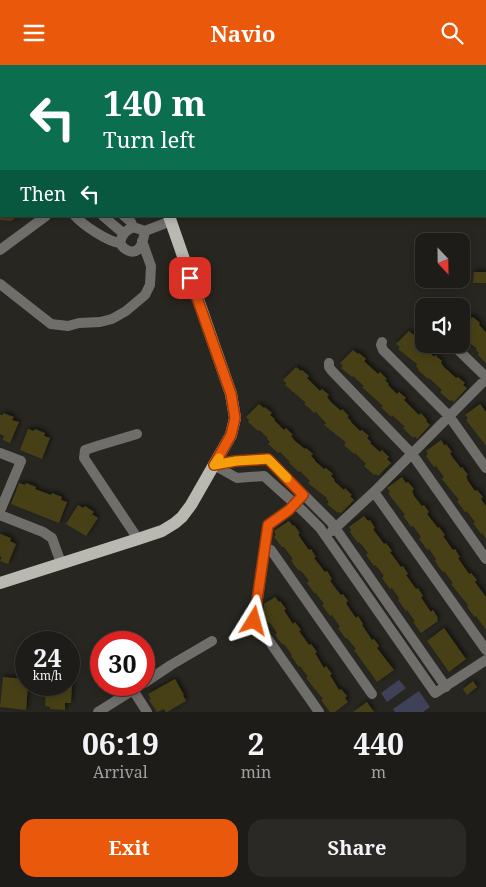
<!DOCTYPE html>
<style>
body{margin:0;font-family:"Noto Serif",serif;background:#2a2925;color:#f1f3f6;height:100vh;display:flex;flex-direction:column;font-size:19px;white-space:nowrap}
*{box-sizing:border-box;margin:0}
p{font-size:16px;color:#a0a1a2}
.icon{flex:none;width:28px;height:28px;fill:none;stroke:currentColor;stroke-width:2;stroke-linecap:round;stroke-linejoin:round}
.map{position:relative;height:647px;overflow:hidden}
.drawer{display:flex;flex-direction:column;background:#1d1c18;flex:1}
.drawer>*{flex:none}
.hud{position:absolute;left:0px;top:0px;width:486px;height:152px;box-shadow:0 2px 8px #0003,0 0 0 1px #3b3a37;background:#0b6e4f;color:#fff;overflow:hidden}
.needle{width:32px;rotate:158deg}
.buttons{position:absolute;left:415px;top:168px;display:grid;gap:10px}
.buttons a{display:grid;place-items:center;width:55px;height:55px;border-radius:10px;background:#1d1c18;box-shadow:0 2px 8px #0003,0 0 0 1px #3b3a37;font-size:25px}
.speed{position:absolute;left:15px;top:566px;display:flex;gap:10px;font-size:25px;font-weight:700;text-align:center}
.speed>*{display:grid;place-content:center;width:65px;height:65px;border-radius:50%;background:#1d1c18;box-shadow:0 2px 8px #0003,0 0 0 1px #3b3a37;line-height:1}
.speed small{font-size:12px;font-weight:400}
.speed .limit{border:8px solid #d22;background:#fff;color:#111}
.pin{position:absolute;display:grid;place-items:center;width:42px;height:42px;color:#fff;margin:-21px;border-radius:10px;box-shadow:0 2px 8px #0006}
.me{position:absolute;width:55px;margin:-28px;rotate:8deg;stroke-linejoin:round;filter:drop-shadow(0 0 4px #0008)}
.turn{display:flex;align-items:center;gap:18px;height:105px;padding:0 20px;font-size:22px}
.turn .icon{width:65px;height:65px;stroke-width:2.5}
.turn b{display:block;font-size:35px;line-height:42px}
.then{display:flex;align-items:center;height:48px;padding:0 20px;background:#0003;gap:10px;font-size:19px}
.eta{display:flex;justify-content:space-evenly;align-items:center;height:85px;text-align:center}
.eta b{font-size:30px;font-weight:700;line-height:35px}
.cta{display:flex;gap:10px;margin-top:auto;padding:10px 20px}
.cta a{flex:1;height:58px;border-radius:15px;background:#ea580c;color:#fff;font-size:20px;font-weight:700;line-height:58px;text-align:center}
.cta a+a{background:#2a2925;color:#f1f3f6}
header{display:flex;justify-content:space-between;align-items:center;height:65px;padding:0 20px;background:#ea580c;color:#fff;font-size:22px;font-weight:700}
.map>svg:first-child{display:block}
.green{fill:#3f4159}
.building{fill:#464017;filter:url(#shadow)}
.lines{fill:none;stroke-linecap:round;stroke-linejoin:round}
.minor{stroke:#6f6e6b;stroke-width:10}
.major{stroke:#b9b8b1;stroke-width:12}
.route-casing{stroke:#983908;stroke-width:12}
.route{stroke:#ea580c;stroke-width:9}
.slow{stroke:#f59e0b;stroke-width:9}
</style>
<header><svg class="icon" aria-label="menu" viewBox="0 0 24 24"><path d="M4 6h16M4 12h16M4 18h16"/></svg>Navio<svg class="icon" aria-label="search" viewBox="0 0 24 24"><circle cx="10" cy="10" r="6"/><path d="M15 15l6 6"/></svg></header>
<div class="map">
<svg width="486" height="647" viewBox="0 0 486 647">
<defs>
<filter id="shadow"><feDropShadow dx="2" dy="-2" stdDeviation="2.5" flood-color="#0009"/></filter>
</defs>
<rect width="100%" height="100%" fill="#272620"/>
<path class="green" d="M399,615l7,8 -19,14 -6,-9z
M419,626l11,16 -7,5h-28l-2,-3z"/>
<path class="building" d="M0,151h18l-7,5 -11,-1z
M474,207h12v11h-13z
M467,249l5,4 1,-1 7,6 -1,2 7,7v31l-8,-8 1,-2 -3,-3 1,-1 -10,-9 -1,1 -5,-4v-17z
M409,266l5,4 2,-1 6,6 -1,2 4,3 -1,2 10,10 1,-2 7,6 -1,2 3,4 12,11 2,-1 7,6 -2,2 4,3 -13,14 -3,-2 -1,1 -10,-9 2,-2 -13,-12 -1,1 -10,-9 1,-1 -3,-3 1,-2 -19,-15 2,-2 -4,-3z
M353,285l5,4 1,-1 7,6 -2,2 14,13 2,-2 7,7 -2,1 4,4 -1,1 9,9 2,-2 7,6 -2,2 15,15 2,-2 6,7 -1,1 4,4 -13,14 -3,-3 -1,2 -10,-10 2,-1 -13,-12 -1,2 -10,-10 2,-1 -21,-19 2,-1 -11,-10 -1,1 -11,-9 2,-2 -3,-3z
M296,302l5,4 1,-1 7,6 -2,2 13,13 2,-2 7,6 -2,2 4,5 10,9 1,-2 7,7 -2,1 4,4v1l9,9 2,-1 7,6 -2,2 4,4 -1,1 10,9 2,-2 7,7 -2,2 4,4 -13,13 -2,-2 -2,1 -10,-9 2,-2 -11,-11 -1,1 -10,-9 2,-2 -3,-3 -19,-15 2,-2 -3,-3 -7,-8 -2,1 -5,-5 -5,-4 2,-1 -21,-18 1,-2 -3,-3z
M259,339l5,4 1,-1 7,6 -2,2 5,4 -1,1 10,10 2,-2 7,7 -2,1 4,5 10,8 1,-1 7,6 -2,2 4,4v1l9,8 2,-1 7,6 -2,2 4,4 -1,1 10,9 1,-2 7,7 -2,1 4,4 -13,13 -2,-1 -1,1 -11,-9 2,-2 -3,-3 1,-1 -19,-15 2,-2 -10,-10 -1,1 -10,-9 1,-1 -10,-10 -2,1 -10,-9 2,-2 -3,-3 1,-1 -9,-8 -1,1 -10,-9 1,-2 -3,-3z
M480,339l6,8v34l-20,-26 2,-2 -3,-3z
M3,348l11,4 -2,3 7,2 -9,21 -7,-3 1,-4 -4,-2v-19h3z
M28,364l6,2 1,-2 10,4 -1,3 6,2 -8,21 -22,-9z
M441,375l4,6 1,-2 6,8 -2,1 3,5 8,10 1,-1 6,8 -2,1 2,5 7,10 2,-1 6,7 -2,2 5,7v33l-4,-6 -1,1 -8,-11 2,-1 -6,-8 -3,-3 -1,1 -8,-11 2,-1 -17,-21 2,-2 -6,-8 -2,-3 -2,1 -8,-11 2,-2 -2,-3z
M402,412l4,6 2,-1 6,7 -2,2 2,5 8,10 2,-1 5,7 -2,2 11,14 1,-1 6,8 -2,1 10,14 2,-1 5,8 -2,1 11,16 2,-1 6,7 -2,2 11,15v33l-8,-11 -2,-3 -1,1 -5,-6 -3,-5 1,-1 -17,-21 2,-1 -9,-12 -1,1 -5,-6 -3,-5 1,-2 -7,-10 -2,1 -4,-6 -4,-5 2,-2 -8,-11 -2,1 -4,-6 -4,-5 2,-1 -17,-22 2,-1 -3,-4z
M19,418l6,2 1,-2 10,4 -1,2 16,6 1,-2 10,4 -1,3 6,2 -8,21 -48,-19z
M78,440l5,3 2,-2 9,6 -2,2 6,4 -12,18 -20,-12z
M364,451l4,5 2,-1 5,8 -2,1 11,15 2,-1 6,8 -2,1 11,15 2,-1 5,8 -2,1 10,14 2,-1 5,8 -2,1 3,5 7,10 2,-2 5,8 -1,1 1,2 -17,12 -8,-11 2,-1 -4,-5 -4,-6 -1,1 -8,-11 1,-2 -7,-10 -2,1 -8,-11 2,-2 -6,-8 -3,-3 -1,1 -8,-11 2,-2 -6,-8 -3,-3 -1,1 -8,-11 1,-2 -2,-3z
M289,456l4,5 1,-1 6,8 -2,1 3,5 8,11 2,-1 5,8 -2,1 11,14 2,-1 5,8 -2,1 3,5 8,10 2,-1 5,7 -2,2 3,5 7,10 2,-2 5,8 -1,1 10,15 2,-1 5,7 -2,2 17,22 -17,12 -23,-32 2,-1 -9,-11 -1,1 -8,-11 2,-1 -8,-12 -2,1 -8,-11 2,-1 -6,-8 -2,-3 -1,1 -8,-11 2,-2 -6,-8 -3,-3 -1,1 -5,-6 -3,-5 2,-1 -9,-12h-2l-8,-10 2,-2 -2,-4z
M0,469l11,4 -1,3 6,3 -8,20 -8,-3 2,-4 -2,-1z
M275,532l4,5 1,-1 6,8 -2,1 3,5 6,9 2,-2 6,8 -2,1 10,14 2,-1 6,8 -2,1 9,15 2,-2 6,8 -2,1 9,15 2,-1 6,7 -2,2 3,4 -13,10h-5l-9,-12 2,-1 -17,-21 2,-1 -8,-11 -1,1 -5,-7 -3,-4 1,-1 -8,-11 -1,1 -5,-6 -3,-5 2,-1 -7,-10h-2l-5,-7 1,-12z
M444,563l22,31 -17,13 -22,-31z
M3,612l23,2v6h2l-2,25 -26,-3z
M175,614l9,16h-1l3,6 -19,11h-1l-2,-3 -7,3 -8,-12 2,-1 -3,-5z
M473,616l4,6 -10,8 -4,-6z
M46,620h26l-1,18h-6v7l-15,-1v-2l-5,-1z
M367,637l7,10h-21z"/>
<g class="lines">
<path class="minor" d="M63,0l1,1
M0,12l1,1
M485,65l1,-11
M0,110l1,1
M75,151c8,9 33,26 45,27
M103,151l21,18
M124,151l7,6 2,5
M145,166c-1,5 -2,12 -5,16 -6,9 -16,3 -20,-4 2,-9 5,-12 13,-16l12,4 26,-10
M0,185l46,-34
M0,219l51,40 17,2 11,-3 21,-1 12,-3 14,-8 19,-16 5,-10 1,-19 -9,-25
M382,277l-1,3 2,5 66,66 37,52
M452,279l34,33
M329,298v4l3,4 80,83 74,105
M137,369l-40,12 -12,4 -1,8 54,81
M0,388l21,8 -21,50
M374,427l112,158
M299,434l-10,11 -21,15 -13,96 64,91
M0,450l43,17 9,6 9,25
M332,466l42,-39 112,-113
M265,484l6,1 101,144
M144,618l27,-18 41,-24
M138,622l-5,3 14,22
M446,622l-115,-165 -63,-63 -32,2 -22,4 23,13 27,-2 39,35 17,17 115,165 51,-33
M98,647l35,-22"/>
<path class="major" d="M116,0l1,1
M0,518l138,-44 24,-8 13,-8 7,-6 9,-12 40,-70 4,-17 -4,-24 -62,-178"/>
</g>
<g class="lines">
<defs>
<path id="route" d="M190,213l41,116 4,24 -4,17 -17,30 22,-4 32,-2 35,36 -14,15 -21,15 -14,96"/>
</defs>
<use href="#route" class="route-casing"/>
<use href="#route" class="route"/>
<path class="slow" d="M219,393l-5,7 22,-4 32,-2 19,19"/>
</g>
</svg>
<div class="buttons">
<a><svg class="needle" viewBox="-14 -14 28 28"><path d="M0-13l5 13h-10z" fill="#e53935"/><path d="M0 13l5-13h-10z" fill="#a0a1a2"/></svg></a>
<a><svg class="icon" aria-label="sound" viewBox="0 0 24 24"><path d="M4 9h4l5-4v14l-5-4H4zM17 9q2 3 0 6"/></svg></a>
</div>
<div class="speed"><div>24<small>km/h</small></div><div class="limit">30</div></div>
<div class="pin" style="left:190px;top:213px;background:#d93025"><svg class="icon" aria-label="arrive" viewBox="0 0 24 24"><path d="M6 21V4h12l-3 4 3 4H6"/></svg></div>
<svg class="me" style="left:254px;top:556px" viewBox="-20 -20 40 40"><path d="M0-17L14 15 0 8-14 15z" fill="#ea580c" stroke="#fff" stroke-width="4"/></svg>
<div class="hud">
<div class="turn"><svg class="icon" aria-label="left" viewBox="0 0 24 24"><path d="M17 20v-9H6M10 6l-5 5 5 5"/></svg><div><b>140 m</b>Turn left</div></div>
<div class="then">Then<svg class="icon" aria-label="left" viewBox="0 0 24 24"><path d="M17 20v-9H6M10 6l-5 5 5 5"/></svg></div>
</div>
</div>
<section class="drawer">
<div class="eta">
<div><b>06:19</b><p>Arrival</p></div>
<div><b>2</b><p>min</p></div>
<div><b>440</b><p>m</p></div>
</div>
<div class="cta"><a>Exit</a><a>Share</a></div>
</section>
